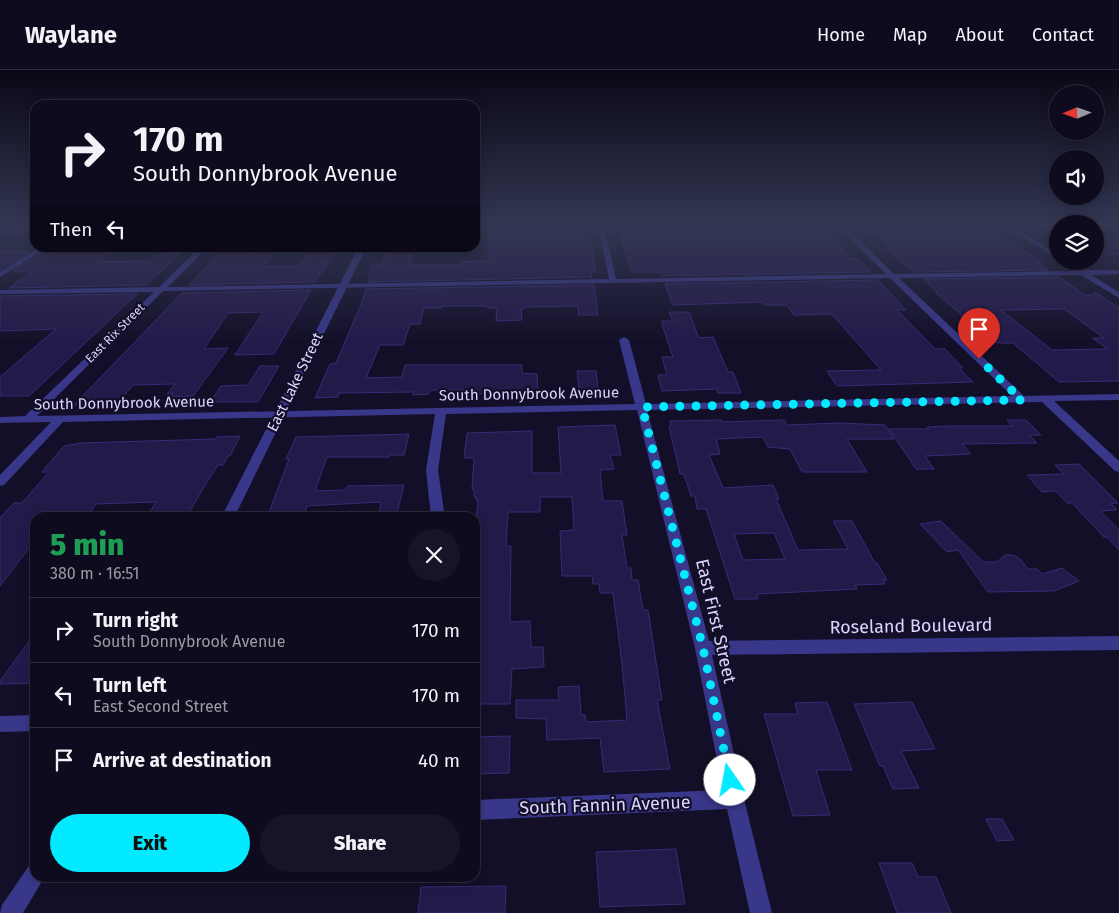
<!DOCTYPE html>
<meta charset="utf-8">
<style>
body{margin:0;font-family:"Fira Sans",sans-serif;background:#171427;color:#f1f3f6;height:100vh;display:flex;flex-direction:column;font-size:19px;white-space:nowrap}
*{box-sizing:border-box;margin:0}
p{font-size:16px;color:#9b9ba4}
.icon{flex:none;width:28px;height:28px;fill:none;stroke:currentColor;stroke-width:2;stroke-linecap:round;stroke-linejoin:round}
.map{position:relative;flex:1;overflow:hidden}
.panel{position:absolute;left:30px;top:442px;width:450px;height:370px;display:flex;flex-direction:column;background:#0e0b1e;border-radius:15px;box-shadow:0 2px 12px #0003,0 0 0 1px #2e2b3c}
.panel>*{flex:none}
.top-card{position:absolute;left:30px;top:30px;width:450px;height:152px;border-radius:15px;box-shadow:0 2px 12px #0003,0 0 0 1px #2e2b3c;background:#0e0b1e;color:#f1f3f6;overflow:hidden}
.needle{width:32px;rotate:268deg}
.controls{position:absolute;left:1049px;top:15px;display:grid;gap:10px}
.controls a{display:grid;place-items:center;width:55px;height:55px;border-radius:50%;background:#0e0b1e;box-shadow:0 2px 12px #0003,0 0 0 1px #2e2b3c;font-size:25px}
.pin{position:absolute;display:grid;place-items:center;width:42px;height:42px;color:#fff;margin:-51px -21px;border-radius:50% 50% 50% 0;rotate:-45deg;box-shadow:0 0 5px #0007}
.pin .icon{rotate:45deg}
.me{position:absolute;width:55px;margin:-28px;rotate:348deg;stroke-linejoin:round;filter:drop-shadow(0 0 4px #0008)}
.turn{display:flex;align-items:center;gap:18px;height:105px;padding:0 20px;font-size:22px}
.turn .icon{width:65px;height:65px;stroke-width:2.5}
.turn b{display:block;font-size:35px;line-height:42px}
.then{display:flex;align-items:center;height:48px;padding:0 20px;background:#0003;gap:10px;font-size:19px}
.round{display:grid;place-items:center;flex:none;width:52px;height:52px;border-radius:26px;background:#171427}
.overview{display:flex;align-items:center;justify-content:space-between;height:85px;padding:0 20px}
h1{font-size:30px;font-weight:800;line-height:38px;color:#1e9e55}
.primary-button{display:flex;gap:10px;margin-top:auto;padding:10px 20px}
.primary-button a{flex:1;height:58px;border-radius:30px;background:#02eaff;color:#111;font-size:20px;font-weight:800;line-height:58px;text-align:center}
.primary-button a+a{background:#171427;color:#f1f3f6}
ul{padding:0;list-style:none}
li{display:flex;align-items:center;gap:15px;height:65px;padding:0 20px;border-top:1px solid #2e2b3c}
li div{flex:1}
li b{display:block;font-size:19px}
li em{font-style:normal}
header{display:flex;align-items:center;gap:30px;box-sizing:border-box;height:70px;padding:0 25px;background:#0e0b1e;border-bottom:1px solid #2e2b3c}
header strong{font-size:24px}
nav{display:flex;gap:28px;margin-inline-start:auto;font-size:18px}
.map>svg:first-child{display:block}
.building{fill:#231a4a;stroke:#392b77;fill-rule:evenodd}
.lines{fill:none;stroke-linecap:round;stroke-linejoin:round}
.minor{fill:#39378a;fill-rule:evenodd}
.tertiary{fill:#39378a;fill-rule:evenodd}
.route{stroke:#02eaff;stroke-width:9;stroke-dasharray:0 16.2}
.labels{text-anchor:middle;stroke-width:4.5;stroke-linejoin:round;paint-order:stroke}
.far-street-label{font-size:12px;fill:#dad6ff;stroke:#130f28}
.street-label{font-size:15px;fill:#dad6ff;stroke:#130f28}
.near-street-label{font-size:18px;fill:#dad6ff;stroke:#130f28}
</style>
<header>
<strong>Waylane</strong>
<nav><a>Home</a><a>Map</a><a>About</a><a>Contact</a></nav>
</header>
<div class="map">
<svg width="1119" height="843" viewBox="0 0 1119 843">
<rect width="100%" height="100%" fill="#130f28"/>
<path class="building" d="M870,155h107l15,10h6l44,27h-6l12,8 -134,2 -29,-25h5l-22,-20h5z
M770,157h46l7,7h4l5,4 19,21 6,-1 13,14 -208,4 -2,-4h-28l-12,-38 129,-3 20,-1 -1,-2h3z
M489,162h26l6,2h63l3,6h4l4,32h-4l1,5 -224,5 4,-18h9l8,-16h19l-1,3h4l-3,5h4l-3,9h52v-3l27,-1z
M1119,167v17l-24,1v-17z
M100,178l-5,4h16l-11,10 49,-1 8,-7 23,-1 -34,32 -137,3 24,-17h-21l34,-21z
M225,178h53l-15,19 36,-1 12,-18h24l-2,6 -18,28 -126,3z
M0,181h30l-30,19z
M1059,207l26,18h10v-3l24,16v73l-60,1 -46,-39h-16l-6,-3 -55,-47h2l-15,-14zM1064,239l40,29h-12l16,11 -56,1 -51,-40z
M878,210l28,30h-9l38,39h10l18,19h-4l14,14 -136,4 -10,-15 54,-1 -49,-56 -38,1 -7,-10h-22l-2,-3 -90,3 -8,-21z
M594,215l4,30h-20v-9l-53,1v1l-4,1 1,11 -26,1 1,-13h-9l-2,-2h-44l-1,2h-17l-4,16h-10l-7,21h-23l-14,33 36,-1 3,-12h117v8l15,1 1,18 -61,2 1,-4h-48l-1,4 -16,1 1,-3 -75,1 -1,4 -23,1 15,-34 6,-1 26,-61 4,-13z
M311,220l-37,64 -39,1 28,-43 -35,1 -24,36 24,-1 -35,48 -22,1 2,-3h-6l8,-10 -42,1 -16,19 -43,1 108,-112z
M137,224l-108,102h-29v-19l56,-48 -56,2v-35z
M669,242h20l10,26 14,-1 15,35h5l8,21h-23l-1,-4 -55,2 -4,-16h9l-5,-18h11l-11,-33v-3h11z
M260,296h19l-21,36h-48l11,-16 27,-1z
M577,301h19l2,18h-19z
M721,350l1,2 62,-2 3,5 51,-2 47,2 9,14h-47l20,33h-65l-12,-23 -22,-2 -5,-10 -47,2 4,15 -11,1 14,33 50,-3 6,14h-3l22,51 50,-1 -15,-28h19l23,42h2l10,17h-4l2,4 -30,1 2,4 -100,5 1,5h-23l-29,-90h-9l-2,-13h-4l-5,-16 -3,-6h-3l-11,-48h2l-1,-5zM774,463l11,26 -42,1 -9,-26z
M1007,350h19l15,15h-12l8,8 -75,1 9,10 -46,2 9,13h-18l-27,-40h40l-2,-2 19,-1h66z
M615,355l6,30h-11l4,14 -14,1 3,31h19l5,34h-5l5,33h4l1,12h6l5,30h5l14,90h-5l13,69 -66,3 -4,-34 -53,2 -1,-21 -30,-1v-18h43l-1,-13 21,-1 2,29h4l1,7 41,-2 -5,-56 -9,-71h-13l-1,-9h-6l-1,-8h-30l-2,-45 14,-1 -2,-33h-32v15h-32l-2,34h5l-1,76 20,-1 1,26h12l1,20 -32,2 -2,35h-35v-175l3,-29h-2v-3h-2v-8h-2l2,-31h-10l3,-25 65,-2v42h29l-3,-46z
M409,364l-5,21h-14l-1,2h-62l-12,34 30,-1 2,-4 57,-1 -8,33h-18l3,-16 -74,4 -4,12h-36l22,-59h-3l10,-22z
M240,366l-10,20h-2l-5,9h-5l-11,17 -21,36 -39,-2 9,-14 -60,2 -10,14h-51v22l-35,46v-68l14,-15h8l27,-31h-7l22,-26 17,-3 134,-4 2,-2z
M1079,394l39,39 -7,1 6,6 -17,1 19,19v20l-12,-13h-3l-32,-34h-5l-11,-12 -14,1 -15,-17 37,-1 -9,-9z
M941,451l42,41h14l8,-7h8l7,4 8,10h9l5,5 20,-6 17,13 -25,10 -66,1 -30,-42 -11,2 -27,-28z
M35,563v50l-35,1v-3z
M827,632l25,68h-36l14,45 -37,1 -29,-102h34l-3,-11z
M912,632l23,47 -34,2 18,37 -26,1 -10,-23h-3l-26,-62z
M510,666l-1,37 -34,1v-37z
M986,749h16l12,21 -17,1z
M676,779l9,55 -85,3 -4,-55z
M879,793h33l6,14h18l15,36h-54z
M506,816l-1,27h-87l3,-26z"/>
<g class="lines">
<path class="minor" d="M598,155h6l12,54 270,-5 -50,-49h7l51,49 180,-3 -14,-10h10l14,9h35v4l-28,1 28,17v6l-38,-23 -182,3 125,118 95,-2v6l-65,1 65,60v11l-4,-1 -73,-69 -395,8 62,231 410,-5v14l-407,5 32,144 28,114h-22l-23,-104 -252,11v-20l248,-10 -28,-142 -58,-238 -191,4 -8,56 7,48h-14l-5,-48 9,-56 -372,8 -59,63 -4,1v-11l51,-53 -51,1v-6l25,-1 129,-124 -154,2v-4l159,-3 40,-39h8l-39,39 441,-8zM890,208l122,118 -366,8 -17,-64 -5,-3 -5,3 16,64 -598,12 126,-125z
M1003,155h8l47,29v5z
M38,178h8l-46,29v-5z
M35,645v16l-35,1v-16z"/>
<path class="tertiary" d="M358,178h8l-132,270h-13z
M35,794v14h9l-21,35h-23l2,-8 26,-38z"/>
</g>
<linearGradient id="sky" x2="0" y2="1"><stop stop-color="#0a0816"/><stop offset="0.57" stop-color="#333753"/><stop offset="1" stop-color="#333753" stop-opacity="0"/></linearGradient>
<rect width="1119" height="273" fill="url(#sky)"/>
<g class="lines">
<path class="route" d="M730,710l-27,-132 -61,-241 380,-7 -43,-41"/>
</g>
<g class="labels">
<g class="far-street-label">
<text transform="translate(115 263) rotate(-45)" y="4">East Rix Street</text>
</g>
<g class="street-label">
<text transform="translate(295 312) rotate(-64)" y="5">East Lake Street</text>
<text transform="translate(529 324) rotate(-1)" y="5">South Donnybrook Avenue</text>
<text transform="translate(124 333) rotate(-1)" y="5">South Donnybrook Avenue</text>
</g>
<g class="near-street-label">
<text transform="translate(716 551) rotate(77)" y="6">East First Street</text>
<text transform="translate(911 556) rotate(-1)" y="6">Roseland Boulevard</text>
<text transform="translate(605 735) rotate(-2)" y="6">South Fannin Avenue</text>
</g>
</g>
</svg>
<div class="controls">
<a><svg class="needle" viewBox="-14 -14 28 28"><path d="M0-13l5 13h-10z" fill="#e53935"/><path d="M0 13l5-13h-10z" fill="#9b9ba4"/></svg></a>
<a><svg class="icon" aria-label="sound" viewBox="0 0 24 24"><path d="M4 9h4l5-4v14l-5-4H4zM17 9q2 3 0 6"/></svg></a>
<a><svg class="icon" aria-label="layers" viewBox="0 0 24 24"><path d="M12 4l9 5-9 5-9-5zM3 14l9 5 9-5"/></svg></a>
</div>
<div class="pin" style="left:979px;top:289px;background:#d93025"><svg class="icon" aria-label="arrive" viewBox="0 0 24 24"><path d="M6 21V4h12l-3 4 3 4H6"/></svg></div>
<svg class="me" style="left:730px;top:710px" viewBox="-20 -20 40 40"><circle r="19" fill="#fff"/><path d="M0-13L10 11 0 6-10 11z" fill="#02eaff"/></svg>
<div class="top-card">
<div class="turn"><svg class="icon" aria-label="right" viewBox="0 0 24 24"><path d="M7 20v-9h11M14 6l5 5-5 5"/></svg><div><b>170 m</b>South Donnybrook Avenue</div></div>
<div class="then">Then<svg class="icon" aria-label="left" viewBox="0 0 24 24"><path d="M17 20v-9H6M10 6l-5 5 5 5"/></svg></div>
</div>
<section class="panel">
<div class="overview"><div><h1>5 min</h1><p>380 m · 16:51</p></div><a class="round"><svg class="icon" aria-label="close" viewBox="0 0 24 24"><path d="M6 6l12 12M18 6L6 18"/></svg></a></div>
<ul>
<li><svg class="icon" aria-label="right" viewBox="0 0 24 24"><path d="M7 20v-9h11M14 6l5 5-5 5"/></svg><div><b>Turn right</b><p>South Donnybrook Avenue</p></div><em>170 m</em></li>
<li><svg class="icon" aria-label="left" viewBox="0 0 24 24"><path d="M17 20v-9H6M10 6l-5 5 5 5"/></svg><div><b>Turn left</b><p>East Second Street</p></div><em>170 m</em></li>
<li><svg class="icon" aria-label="arrive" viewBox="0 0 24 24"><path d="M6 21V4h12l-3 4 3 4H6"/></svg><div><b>Arrive at destination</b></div><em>40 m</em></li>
</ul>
<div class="primary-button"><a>Exit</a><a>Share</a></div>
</section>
</div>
